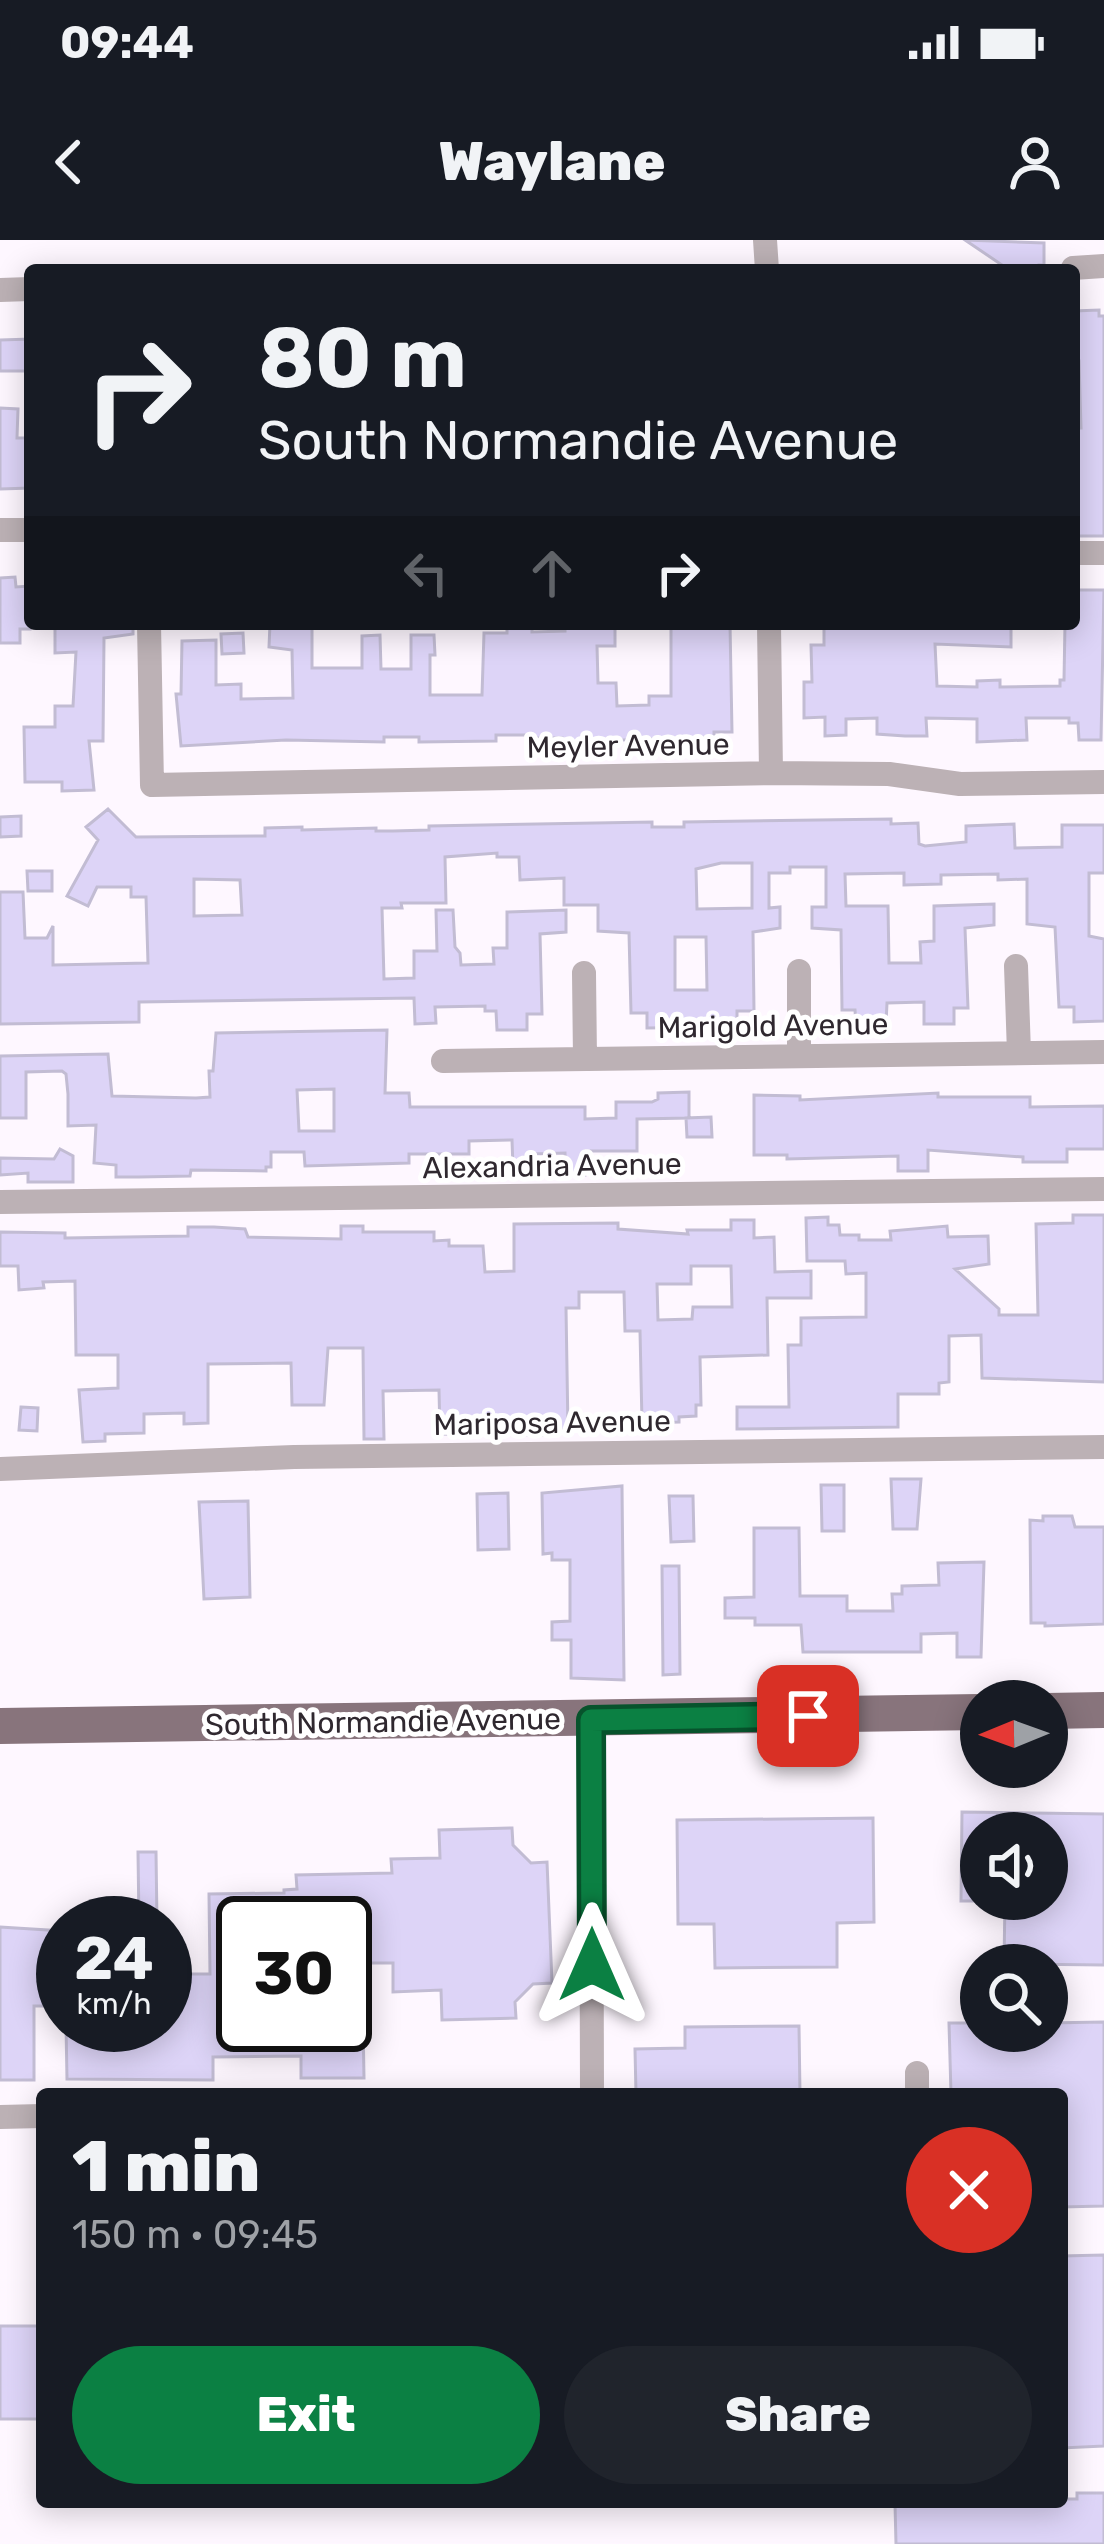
<!DOCTYPE html>
<meta charset="utf-8">
<style>
body{margin:0;font-family:Rubik,sans-serif;background:#20242c;color:#f1f3f6;height:100vh;display:flex;flex-direction:column;font-size:45px;white-space:nowrap}
*{box-sizing:border-box;margin:0}
p{font-size:39px;color:#9ea1a6}
.icon{flex:none;width:66px;height:66px;fill:none;stroke:currentColor;stroke-width:2;stroke-linecap:round;stroke-linejoin:round}
.map{position:relative;flex:1;overflow:hidden}
.side{position:absolute;left:36px;top:1848px;width:1032px;height:420px;display:flex;flex-direction:column;background:#171b24;border-radius:12px;box-shadow:0 6px 30px #0003}
.side>*{flex:none}
.banner{position:absolute;left:24px;top:24px;width:1056px;height:366px;border-radius:12px;box-shadow:0 6px 30px #0003;background:#171b24;color:#f1f3f6;overflow:hidden}
.needle{width:78px;rotate:269deg}
.tools{position:absolute;left:960px;top:1440px;display:grid;gap:24px}
.tools a{display:grid;place-items:center;width:108px;height:108px;border-radius:50%;background:#171b24;box-shadow:0 6px 30px #0003;font-size:60px}
.speed{position:absolute;left:36px;top:1656px;display:flex;gap:24px;font-size:60px;font-weight:700;text-align:center}
.speed>*{display:grid;place-content:center;width:156px;height:156px;border-radius:50%;background:#171b24;box-shadow:0 6px 30px #0003;line-height:1}
.speed small{font-size:30px;font-weight:400}
.speed .limit{border:6px solid #111;border-radius:18px;background:#fff;color:#111}
.pin{position:absolute;display:grid;place-items:center;width:102px;height:102px;color:#fff;margin:-51px;border-radius:24px;box-shadow:0 6px 18px #0006}
.me{position:absolute;width:132px;margin:-66px;rotate:0deg;stroke-linejoin:round;filter:drop-shadow(0 0 9px #0008)}
.turn{display:flex;align-items:center;gap:42px;height:252px;padding:0 36px;font-size:54px}
.turn .icon{width:156px;height:156px;stroke-width:2.5}
.turn b{display:block;font-size:84px;line-height:102px}
.lanes{display:flex;align-items:center;height:114px;padding:0 36px;background:#0003;justify-content:center;gap:60px;direction:ltr}
.lanes .off{opacity:.35}
.round{display:grid;place-items:center;flex:none;width:126px;height:126px;border-radius:63px;background:#20242c}
.head{display:flex;align-items:center;justify-content:space-between;height:204px;padding:0 36px}
h1{font-size:72px;font-weight:800;line-height:90px}
.button{display:flex;gap:24px;margin-top:auto;padding:24px 36px}
.button a{flex:1;height:138px;border-radius:72px;background:#0b8043;color:#fff;font-size:48px;font-weight:800;line-height:138px;text-align:center}
.button a+a{background:#20242c;color:#f1f3f6}
.status{display:flex;justify-content:space-between;align-items:center;height:84px;padding:0 60px;background:#171b24;direction:ltr}
.status svg{height:33px;fill:currentColor}
header{display:flex;justify-content:space-between;align-items:center;height:156px;padding:0 36px;background:#171b24;font-size:54px;font-weight:800}
.map>svg:first-child{display:block}
.building{fill:#ddd4f7;stroke:#c2bcd3;stroke-width:3;fill-rule:evenodd}
.lines{fill:none;stroke-linecap:round;stroke-linejoin:round}
.minor{stroke:#bcb1b5;stroke-width:24}
.primary{stroke:#88747c;stroke-width:36}
.route-casing{stroke:#07532c;stroke-width:30}
.route{stroke:#0b8043;stroke-width:21}
.labels{text-anchor:middle;stroke-width:10;stroke-linejoin:round;paint-order:stroke}
.street-label{font-size:30px;fill:#2f282f;stroke:#fff}
</style>
<div class="status"><b>09:44</b><svg viewBox="0 0 49 12"><path d="M0 12V9h3v3zM5 12V6h3v6zM10 12V3h3v9zM15 12V0h3v12zM26 1h20v11H26zM47 4h2v5h-2z"/></svg></div>
<header><svg class="icon" aria-label="back" viewBox="0 0 24 24"><path d="M15 5l-7 7 7 7"/></svg>Waylane<svg class="icon" aria-label="person" viewBox="0 0 24 24"><circle cx="12" cy="8" r="4"/><path d="M4 21q1-7 8-7t8 7"/></svg></header>
<div class="map">
<svg width="1104" height="2304" viewBox="0 0 1104 2304">
<rect width="100%" height="100%" fill="#fef7ff"/>
<path class="building" d="M965,0l79,3v22h-5v5h-37v-5z
M1099,70v6h5v220h-30v-108h7l-2,-67h-5v-50z
M30,99v32h-30v-31z
M0,168l18,1 -1,29h13v50l-30,1z
M15,337l1,10 14,-1v43h-10v14h-20v-65z
M1074,350h30l-3,150h-22l-1,-17h-9v-5h-43l1,22 -50,2v-23l-51,-1 1,18h-22l-28,-2v-16l-31,1v16l-21,1v-19l-21,1v-36h8l-1,-37h13v-20l187,-1v23l-76,-3 2,42 40,1v-6l23,-1v7l60,-1v-6h4l1,-56h9z
M55,384h78v10l-29,4 -1,103h-14l5,49 -32,1v-9h-37l-1,-55h31v-21h18l3,-54 -21,1z
M270,384l42,4v40h50v-32l18,-1 1,34h30v-34h23l1,20h-5v40h52l2,-62h23v-9h25v8l33,-1v-7h50v22h-18l1,37h18l1,23 32,-1v-9h22v-70l59,-2 2,108h-18v5l-152,5v-4h-32v-3h-34v6l-77,1v-5h-35v5l-98,-2 -105,6 -5,-52h5l1,-53 34,-1v45l25,-1v15l52,-1 -1,-48 -23,-3z
M243,393l1,20 -22,1 -1,-20z
M108,569l28,28 129,-1v-8l37,-1v3l74,-2v3h17l36,-1v-4l223,-4v5h32v-5l207,-3v5l27,-1 1,21 6,2 41,-4v-16l48,-2 1,24 47,-1v-22h42v48h-15v63l15,3v82l-30,1v-15h-15l-4,-80 -28,-3v-45l-29,1v-6l-57,1v9l-37,1v-12l-59,1 1,32h42l1,57h32l-1,-21 14,-1v-35l60,-2v21l-29,3 3,80h-14v16h-30v-22l-37,1 -1,21 -30,1 -1,-15h-13l-1,-80 -29,-2v-21h14v-40h-36v6h-21v35l11,-1v21l-27,4 1,79h-17v16l-90,1v-15h-16l-2,-80 -31,-2v-26h-34v-27l-44,2 -1,-23h-22v-4l-52,4 1,46h-45l1,5h-20l2,71 30,-1v-27h23l-1,-41h17l2,37 5,6 1,12 33,-1 -1,-16h14v-36l59,-2v22l-26,2 2,80h-15v16h-30l-1,-19h-11v-5l-50,1 1,16 -21,1 -1,-26 -275,4v20l-139,2v-132h23l2,46h22l6,-12v39l95,-2 -2,-66h-15v-10h-34l-9,19 -21,-10 31,-56 -12,-13zM721,623h31v45l-55,1 -1,-40zM194,639l46,1 2,35 -48,1zM675,697h31l1,53h-32z
M21,576v20l-21,1v-20z
M27,631h25v20h-24z
M387,790l-2,63h24l1,14h175v12l31,-1v-16h36l6,-3v-6l31,-1v26l-52,1v32h-52v24h-19l-1,-22 -32,1v13h-20l-1,-27 -43,1v13h-60v9l-104,3 -1,-14h-33v15h-5v4l-75,-1 -1,6 -51,1h-23v-12l-22,-2 2,-38 -28,1v-32l-2,-20 -4,-3 -36,1v46h-26v-62l108,-2 4,42 84,2 14,-1 -1,-26h4l3,-38zM334,849v42h-35l-2,-41z
M938,853v4h92v10l74,-1v43h-37v13h-44v-5l-95,-7v21h-30v-15l-111,3v-4h-33v-60l46,1v4z
M711,877l1,20h-25l-1,-19z
M60,909l13,7v26h-45v-9l-28,2v-17l54,1z
M1073,975h31v167l-122,-4 -1,-43 -32,1v46l-10,1v11h-41v33l-161,2v-22h52l-1,-62h13v-27l65,-1v-44l-20,1 -1,-13h-38l-1,-43 22,-1v8h11l1,10h19v5h32l-1,-9 57,-5 1,11 40,-1 1,28 -34,5 44,40v6h39l-2,-91 37,-1z
M731,980h23v18l20,-1 1,35 36,-1v27h-44l1,57 -68,2 1,48h-5v11l-17,1v5l-37,1 -2,-92h-15l-1,-39h-45v16h-13l2,122h-17v5l-111,-1 -1,-44 -56,1 1,48h-20l-1,-91h-35l-4,57h-32l-1,-42 -83,1v59l-24,1v-11l-40,1v19l-39,1v7l-22,1 -4,-52 39,-2v-33h-42l-1,-74 -32,1 1,6 -25,2 -1,-24h-18v-34l65,1v5l123,-2v-9h26l31,2 3,8 93,2v-13h22v6h71v9l15,-1v6h34l2,26 29,-1v-47l104,-1v6l70,5 -1,-4h44zM691,1026h40l1,41h-39l-1,12 -34,1 -1,-36h34z
M21,1167l17,1 -1,23 -18,-1z
M891,1239h30l-4,50h-24z
M821,1245h23v46h-22z
M622,1246l2,194 -53,-2v-38h-19v-18l18,-1v-61h-18v-7l-9,1 -1,-61z
M508,1253l1,56 -31,1 -1,-56z
M669,1256h24l1,45 -23,1z
M248,1261l2,96 -46,2 -5,-97z
M1043,1276h29l3,11h29v97l-59,2v-3h-14l-1,-103 13,1z
M754,1288h45l1,68h47v15h46l-1,-17h10v-8l37,-1 -1,-22 46,-1 -3,95h-24v-24l-36,1v18h-118l-2,-27h-46v-7h-30v-20l29,-1z
M662,1326h17l1,108 -17,1z
M962,1572l142,2v151l-100,-1 1,-65h42v-66h-66v68h-20z
M873,1578l1,104 -37,1v44l-122,1 -1,-44h-36l-1,-104z
M512,1588l1,17 18,18 16,-1 5,121 -19,1 -18,18 1,16 -74,2 -1,-30 -48,2v-29h-31l2,115h-63v-22l-88,1v23l-146,-1 -1,-54h99v-51h45l-1,-80 75,-1v-3l13,-1 -1,-14 96,-2 -1,-14 49,-1 -1,-28zM243,1683h102v102h-102z
M138,1612h18l1,71h-18z
M0,1687l63,4v75h-29v74h-34z
M1104,1782v184l-42,1v-113h-111l-2,-71h32v8h66v-8z
M799,1786l1,68h-164l-1,-45 50,-1v-21z
M1104,2015v191l-42,2v-192z
M0,2086h42v93h-42z
M1077,2253h27v51h-208l-1,-40 167,-2v-3h15z"/>
<g class="lines">
<path class="minor" d="M765,0l2,30
M1073,28l31,-2
M0,50l30,-1
M0,290h30
M1074,313h30
M149,384l3,161 619,-12 118,1 71,10 144,-2
M769,384l2,149
M1016,726l3,87
M584,733l1,86
M799,816v-85
M443,821l661,-9
M0,962l1104,-13
M0,1229l294,-12 810,-10
M591,1480l1,374
M917,1833v21
M0,1877l42,-1"/>
<path class="primary" d="M1047,1471l57,-1
M0,1486l981,-14"/>
</g>
<g class="lines">
<defs>
<path id="route" d="M592,1725l-1,-245 217,-4"/>
</defs>
<use href="#route" class="route-casing"/>
<use href="#route" class="route"/>
</g>
<g class="labels">
<g class="street-label">
<text transform="translate(628 506) rotate(-1)" y="10">Meyler Avenue</text>
<text transform="translate(773 786) rotate(-1)" y="10">Marigold Avenue</text>
<text transform="translate(552 926) rotate(-1)" y="10">Alexandria Avenue</text>
<text transform="translate(552 1183) rotate(-1)" y="10">Mariposa Avenue</text>
<text transform="translate(383 1482) rotate(-1)" y="10">South Normandie Avenue</text>
</g>
</g>
</svg>
<div class="tools">
<a><svg class="needle" viewBox="-14 -14 28 28"><path d="M0-13l5 13h-10z" fill="#e53935"/><path d="M0 13l5-13h-10z" fill="#9ea1a6"/></svg></a>
<a><svg class="icon" aria-label="sound" viewBox="0 0 24 24"><path d="M4 9h4l5-4v14l-5-4H4zM17 9q2 3 0 6"/></svg></a>
<a><svg class="icon" aria-label="search" viewBox="0 0 24 24"><circle cx="10" cy="10" r="6"/><path d="M15 15l6 6"/></svg></a>
</div>
<div class="speed"><div>24<small>km/h</small></div><div class="limit">30</div></div>
<div class="pin" style="left:808px;top:1476px;background:#d93025"><svg class="icon" aria-label="arrive" viewBox="0 0 24 24"><path d="M6 21V4h12l-3 4 3 4H6"/></svg></div>
<svg class="me" style="left:592px;top:1725px" viewBox="-20 -20 40 40"><path d="M0-17L14 15 0 8-14 15z" fill="#0b8043" stroke="#fff" stroke-width="4"/></svg>
<div class="banner">
<div class="turn"><svg class="icon" aria-label="right" viewBox="0 0 24 24"><path d="M7 20v-9h11M14 6l5 5-5 5"/></svg><div><b>80 m</b>South Normandie Avenue</div></div>
<div class="lanes"><svg class="icon off" aria-label="left" viewBox="0 0 24 24"><path d="M17 20v-9H6M10 6l-5 5 5 5"/></svg><svg class="icon off" aria-label="ahead" viewBox="0 0 24 24"><path d="M12 20V5M6 11l6-6 6 6"/></svg><svg class="icon" aria-label="right" viewBox="0 0 24 24"><path d="M7 20v-9h11M14 6l5 5-5 5"/></svg></div>
</div>
<section class="side">
<div class="head"><div><h1>1 min</h1><p>150 m · 09:45</p></div><a class="round" style="background:#d93025;color:#fff"><svg class="icon" aria-label="close" viewBox="0 0 24 24"><path d="M6 6l12 12M18 6L6 18"/></svg></a></div>
<div class="button"><a>Exit</a><a>Share</a></div>
</section>
</div>
